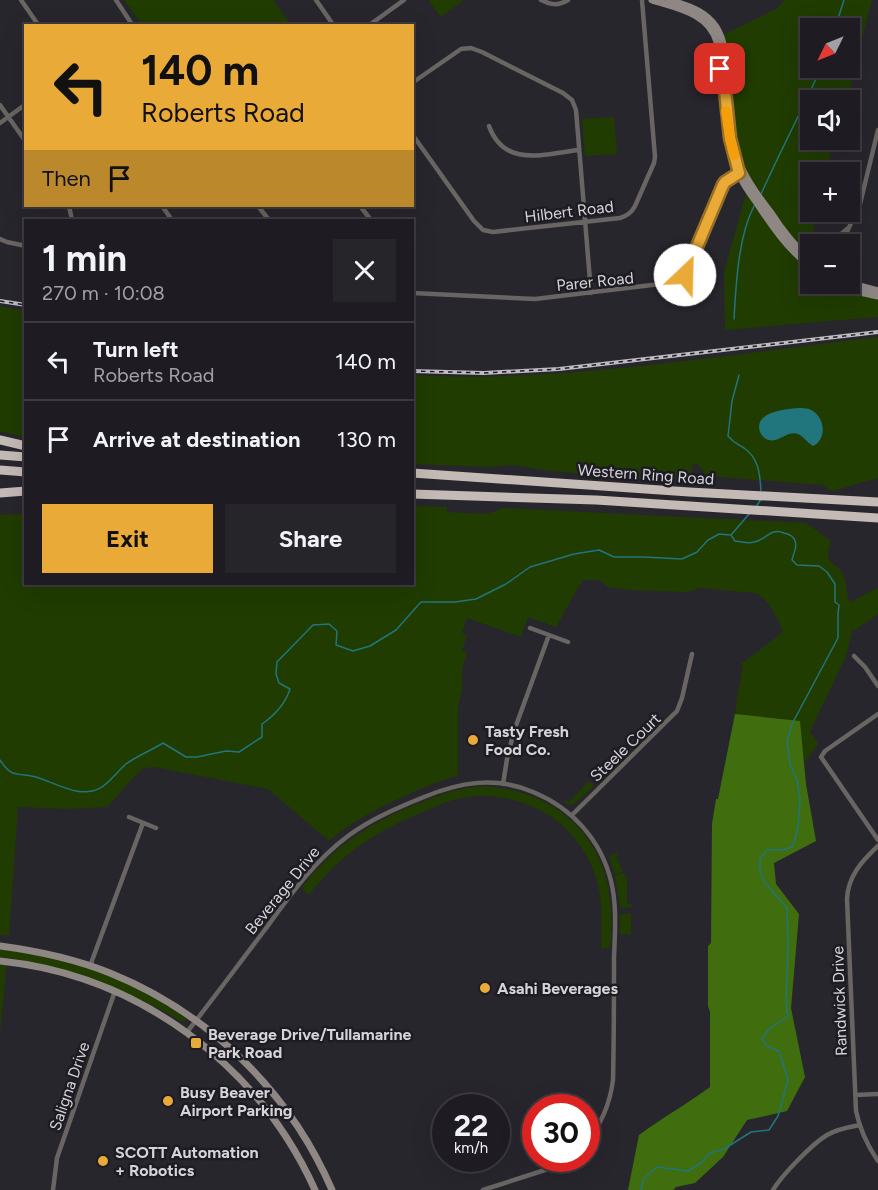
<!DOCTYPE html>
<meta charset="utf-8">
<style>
body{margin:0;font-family:Figtree,sans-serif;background:#26252a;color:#f1f3f6;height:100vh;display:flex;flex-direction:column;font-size:22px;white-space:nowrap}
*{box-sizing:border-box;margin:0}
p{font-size:20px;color:#a1a1a5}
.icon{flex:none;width:33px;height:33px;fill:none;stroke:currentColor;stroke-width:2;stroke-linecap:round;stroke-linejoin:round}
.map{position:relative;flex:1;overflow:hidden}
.drawer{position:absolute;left:24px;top:219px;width:390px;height:366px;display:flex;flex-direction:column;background:#1e1c22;border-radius:0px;box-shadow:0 6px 24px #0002,0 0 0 2px #3c3a40}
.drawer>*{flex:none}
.banner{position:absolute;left:24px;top:24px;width:390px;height:183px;border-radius:0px;box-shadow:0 6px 24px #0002,0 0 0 2px #3c3a40;background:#eaaa38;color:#111;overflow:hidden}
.needle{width:39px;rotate:227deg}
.controls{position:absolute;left:800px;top:18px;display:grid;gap:12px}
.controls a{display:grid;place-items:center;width:60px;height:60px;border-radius:0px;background:#1e1c22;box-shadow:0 6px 24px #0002,0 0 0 2px #3c3a40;font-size:30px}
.speed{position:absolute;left:432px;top:1094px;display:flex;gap:12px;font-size:30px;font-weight:700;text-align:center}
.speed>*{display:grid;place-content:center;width:78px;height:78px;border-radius:50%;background:#1e1c22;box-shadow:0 6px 24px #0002,0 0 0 2px #3c3a40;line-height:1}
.speed small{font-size:15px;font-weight:400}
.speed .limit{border:9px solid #d22;background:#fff;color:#111}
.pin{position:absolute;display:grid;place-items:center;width:51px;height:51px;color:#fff;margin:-26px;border-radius:12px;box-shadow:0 3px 9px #0006}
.me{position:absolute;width:66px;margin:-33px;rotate:24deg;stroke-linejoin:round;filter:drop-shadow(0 0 4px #0008)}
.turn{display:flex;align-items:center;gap:21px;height:126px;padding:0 18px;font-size:27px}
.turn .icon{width:78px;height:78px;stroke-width:2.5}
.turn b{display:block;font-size:42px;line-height:51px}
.then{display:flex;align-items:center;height:57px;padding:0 18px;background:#0003;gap:12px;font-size:22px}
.round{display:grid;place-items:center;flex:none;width:63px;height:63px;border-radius:0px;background:#26252a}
.headline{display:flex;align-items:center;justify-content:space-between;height:102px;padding:0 18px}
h1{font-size:36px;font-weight:700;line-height:45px}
.primary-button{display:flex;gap:12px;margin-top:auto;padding:12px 18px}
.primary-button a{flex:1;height:69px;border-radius:0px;background:#eaaa38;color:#111;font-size:24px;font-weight:700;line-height:69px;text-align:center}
.primary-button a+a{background:#26252a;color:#f1f3f6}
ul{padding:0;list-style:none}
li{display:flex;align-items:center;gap:18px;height:78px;padding:0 18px;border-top:2px solid #3c3a40}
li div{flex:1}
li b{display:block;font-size:22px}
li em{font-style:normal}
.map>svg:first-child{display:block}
.green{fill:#203c01;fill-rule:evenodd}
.forest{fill:#406e0f}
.water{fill:#21757c}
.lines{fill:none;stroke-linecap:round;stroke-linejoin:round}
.stream{stroke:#21757c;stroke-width:1.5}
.street{stroke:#696563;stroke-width:4.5}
.secondary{stroke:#8e8784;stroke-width:7}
.highway{stroke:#c4bab6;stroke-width:9}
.rail-casing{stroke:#bebcc1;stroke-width:4}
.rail{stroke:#1e1c23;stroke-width:1.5;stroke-dasharray:4.5;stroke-linecap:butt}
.route-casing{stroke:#986e24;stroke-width:15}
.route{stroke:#eaaa38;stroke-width:10}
.slow{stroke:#f59e0b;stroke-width:10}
.poi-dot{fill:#eaaa38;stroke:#1e1c23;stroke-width:2}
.labels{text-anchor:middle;stroke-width:5;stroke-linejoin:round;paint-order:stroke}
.street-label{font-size:16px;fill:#d6d4d9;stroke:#1e1c23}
.poi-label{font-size:16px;font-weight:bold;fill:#d6d4d9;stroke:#1e1c23;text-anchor:start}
</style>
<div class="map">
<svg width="878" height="1190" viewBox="0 0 878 1190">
<rect width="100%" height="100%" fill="#28262d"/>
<path class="green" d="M124,0h149l18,25h-149z
M428,0h36l-23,17z
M785,0h87l-20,76 -3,26v-2h-39v40h24l-8,32h-16v40h7l-11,53 4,3v16h21l10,7 37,8v18l-153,13 -1,-58 22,-78h3l-2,-22 -7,-17 -7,-28 -7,-81 -3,-11 53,-26zM810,28h39v40h-39z
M614,117l3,37 -32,2 -3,-37z
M0,306l25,5v126l-25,-6z
M878,337v141l-46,13 -9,-6 -116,-9c-4,-6 -7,-11 -14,-13l-3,16 -82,-3 -57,-5 -38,-6 -24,2 -76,-3 -1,-89c101,6 198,-5 298,-17 56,-7 112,-14 168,-21z
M413,506l34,1v5l39,2 18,-6 302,15 25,18c-1,4 -3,10 -3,14 1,8 8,10 12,15 8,10 5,22 10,32l28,-14v26l-26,18 -6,24 -36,76 8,11 -13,20 -6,-42 -64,-7 2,-17 6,-30 -2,-1 1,-3 31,-23 10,-9c-7,-14 -13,-33 -29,-38l-53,-5 -14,4 -57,-2 -22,-3 -9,-7h-15l-5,6 -23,41 -28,-10 -7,20 -54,-19 -5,15 5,2 -5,16 5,2 -5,16v21l-4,17v69c-20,5 -34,11 -53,20 -27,12 -53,25 -76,45l-61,-52 -113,-22 -11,1 -8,7 -29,32 -40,2 -49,-2 -9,128h-9v-420l25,-1 1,70h386z
M588,782l3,1 3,3 -19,17 -5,2 -7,-3 2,-2 4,2z
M484,786c72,5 123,50 127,124 0,11 1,25 -1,37l-9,2c0,-25 3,-52 -7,-77 -7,-20 -21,-38 -37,-51 -27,-21 -63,-29 -96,-23 -15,3 -29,10 -43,16 -45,19 -79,42 -109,81l-6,-5 -1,-3c32,-41 68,-64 115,-83 23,-9 43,-17 67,-18z
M618,852l1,1 -3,3 7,16 -8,2 -6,-17z
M624,873l3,6v25h4l1,3 -9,1 -3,-2 -5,-31z
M620,914h14l-3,1v19l4,1 -15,-1z
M0,949c18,3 37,5 55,9 45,10 93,32 130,60v3l-3,1c-13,-9 -26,-15 -41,-22 -46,-21 -90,-37 -141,-43z
M0,961h7l-7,72z"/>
<path class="forest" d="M735,714l65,7 6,63 10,57 -42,22 2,21 23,30 -8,94 14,69 -18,34 -40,9 -24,37 -28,26 -19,4 -3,3h-45l11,-55c23,-17 48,-31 71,-48v-75l-2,-6v-60l3,-3 1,-119 4,-25h2z"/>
<path class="water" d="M799,408c3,0 7,0 10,1 16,6 19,30 4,37 -5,-3 -10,-10 -15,-12 -12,-4 -19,11 -32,5 -4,-2 -7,-7 -7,-12 0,-16 28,-18 40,-19z"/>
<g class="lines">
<path class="stream" d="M835,28l9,-28
M761,194c19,-42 41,-84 60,-126
M734,319c2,-34 4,-82 20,-113
M739,375l-7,26 -4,35c7,8 8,7 16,12 15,10 16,27 17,43
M756,507l5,-8
M0,760c12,19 18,12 36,17 13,4 26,11 40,14 27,5 33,-12 50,-27 9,-7 26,-14 37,-21l23,14h11l29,-6 13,1 23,-15v-13c13,-9 23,-19 28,-35l-11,-6 -3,-9 1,-12 36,-37 16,-1 8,7 -1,14 17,6 17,-5 26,-16 25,-28h34l21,-3 30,-15 24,-17 44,-13 25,-4 15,7h30l38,2 15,-7 11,-12 11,-6 11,1
M641,1190l3,-12 13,-11 31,4 13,-8 9,-10 14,-4 27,-17 18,-2 9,-14 10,-36 -9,-29 -12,-5 -5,-7 7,-10 19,-13 -2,-14 2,-55 -1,-39 -22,-25 -5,-11v-13l7,-9c11,-1 15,2 26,-4l5,-19 2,-28 -3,-19 -7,-16 -3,-22 5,-18 46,-86v-24l1,-9 -4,-3v-18l-8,-12 -8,-6 -22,-1 -5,-5c1,-6 6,-13 3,-19 -1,-4 -6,-7 -11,-8 -13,-6 -18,7 -30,9 -6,2 -13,0 -19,-1l-4,-6 19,-22"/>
<path class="street" d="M21,0l18,26
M116,0l17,26
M316,0l18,26
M541,0c10,5 17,6 27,0
M368,26l36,-26
M412,83l49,-34 10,-1 11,4 81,41 9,7 4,10 15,183
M0,105l26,37
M0,123l26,-19
M489,126c15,42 55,28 90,24
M412,134l62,87 9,9 10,2 127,-14c7,-2 12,-6 15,-12l19,-43 1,-6 -13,-157
M726,184l15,-7 1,-2
M69,206l3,14
M162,206l10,14
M258,206l11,14
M360,206l11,14
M0,239l7,3 19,4
M830,244l17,-15
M839,244l5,-6 16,-34 18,-74
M412,293l123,6 142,-17 6,-4 3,-6 37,-87 2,-3 16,-9
M530,628l38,14
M854,656l11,11 13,19
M878,714l-53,37 -4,6 57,83
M503,784l4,-25 7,-28 35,-96
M572,815l105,-104 5,-13 10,-44
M129,817l27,11
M878,846c-16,15 -30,30 -31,53l9,212c4,19 11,34 22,50
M90,966l53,-143
M187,1032c26,-33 51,-67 77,-101 25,-34 49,-69 84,-95 23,-17 49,-28 76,-39 36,-15 72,-21 109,-5 39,16 68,48 78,89 6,24 4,51 3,76 0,41 0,82 -1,123 -3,23 -11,44 -27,62
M855,1095l23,-1
M53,1190l4,-32 58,-167
M483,1190l62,-20 24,-12
M773,1190c9,-15 39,-46 54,-55 10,-6 22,-8 33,-10"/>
<path class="secondary" d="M652,0c25,8 57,13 65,42 3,11 2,23 5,34
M669,0c18,6 36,10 47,27 13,21 6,37 8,58 2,28 5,55 13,82 3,13 12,25 20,36 15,23 31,46 53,63
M742,169c8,16 18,30 29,44 11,17 23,33 39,47
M849,283l29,8
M838,284l17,7 23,5
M0,946c38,5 75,13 110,27 99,40 180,119 222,217
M0,961c138,14 258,103 315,229"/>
<path class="highway" d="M0,440l26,6
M0,455l26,2
M0,470l26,2
M412,473l277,19 189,10
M0,493l26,-2
M412,494l184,6 282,18"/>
<defs>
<path id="rail" d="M0,301l26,4
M412,371l72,2 75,-4 319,-37"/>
</defs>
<use href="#rail" class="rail-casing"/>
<use href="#rail" class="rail"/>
</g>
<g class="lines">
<defs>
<path id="route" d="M685,275l38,-90 2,-3 14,-9 -9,-35 -6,-57 -4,-12"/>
</defs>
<use href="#route" class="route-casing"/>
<use href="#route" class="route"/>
<path class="slow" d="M726,111l4,27 4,17"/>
</g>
<g class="poi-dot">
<circle cx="473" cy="740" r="6"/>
<circle cx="485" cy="988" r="6"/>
<rect x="190" y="1037" width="12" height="12" rx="3"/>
<circle cx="168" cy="1101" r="6"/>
<circle cx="103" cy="1161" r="6"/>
</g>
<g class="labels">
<g class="street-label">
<text transform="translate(569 211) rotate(-7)" y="6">Hilbert Road</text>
<text transform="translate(595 281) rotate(-6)" y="6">Parer Road</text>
<text transform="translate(646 474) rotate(4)" y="6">Western Ring Road</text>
<text transform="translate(625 747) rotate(-44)" y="6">Steele Court</text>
<text transform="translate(282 890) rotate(-51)" y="6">Beverage Drive</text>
<text transform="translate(839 1001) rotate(-92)" y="6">Randwick Drive</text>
<text transform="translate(69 1086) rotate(-71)" y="6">Saligna Drive</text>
</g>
<g class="poi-label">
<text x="485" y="737">Tasty Fresh<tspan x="485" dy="18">Food Co.</tspan></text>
<text x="497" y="994">Asahi Beverages</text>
<text x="208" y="1040">Beverage Drive/Tullamarine<tspan x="208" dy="18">Park Road</tspan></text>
<text x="180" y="1098">Busy Beaver<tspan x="180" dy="18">Airport Parking</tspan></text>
<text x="115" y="1158">SCOTT Automation<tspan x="115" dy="18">+ Robotics</tspan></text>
</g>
</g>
</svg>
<div class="controls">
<a><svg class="needle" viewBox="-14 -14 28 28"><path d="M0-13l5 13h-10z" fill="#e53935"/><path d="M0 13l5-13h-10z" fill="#a1a1a5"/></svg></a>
<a><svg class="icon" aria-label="sound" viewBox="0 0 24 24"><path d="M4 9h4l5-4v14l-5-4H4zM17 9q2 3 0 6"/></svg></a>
<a>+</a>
<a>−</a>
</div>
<div class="speed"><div>22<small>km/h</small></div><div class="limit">30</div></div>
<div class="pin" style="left:720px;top:69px;background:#d93025"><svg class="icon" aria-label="arrive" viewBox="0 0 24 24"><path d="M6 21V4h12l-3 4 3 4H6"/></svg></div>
<svg class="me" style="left:685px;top:275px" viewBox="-20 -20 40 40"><circle r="19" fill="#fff"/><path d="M0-13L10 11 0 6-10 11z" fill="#eaaa38"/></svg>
<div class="banner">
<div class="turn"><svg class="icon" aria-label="left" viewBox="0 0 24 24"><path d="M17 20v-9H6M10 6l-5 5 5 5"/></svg><div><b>140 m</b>Roberts Road</div></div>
<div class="then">Then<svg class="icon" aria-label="arrive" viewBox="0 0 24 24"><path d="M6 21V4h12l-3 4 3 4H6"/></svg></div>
</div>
<section class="drawer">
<div class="headline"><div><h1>1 min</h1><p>270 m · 10:08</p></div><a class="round"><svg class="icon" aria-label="close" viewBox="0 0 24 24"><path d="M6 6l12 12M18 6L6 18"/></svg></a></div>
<ul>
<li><svg class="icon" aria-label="left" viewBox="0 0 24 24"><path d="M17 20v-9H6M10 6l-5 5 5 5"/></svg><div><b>Turn left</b><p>Roberts Road</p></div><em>140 m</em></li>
<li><svg class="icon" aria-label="arrive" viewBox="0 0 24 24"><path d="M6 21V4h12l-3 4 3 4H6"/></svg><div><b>Arrive at destination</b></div><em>130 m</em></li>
</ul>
<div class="primary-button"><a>Exit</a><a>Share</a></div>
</section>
</div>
